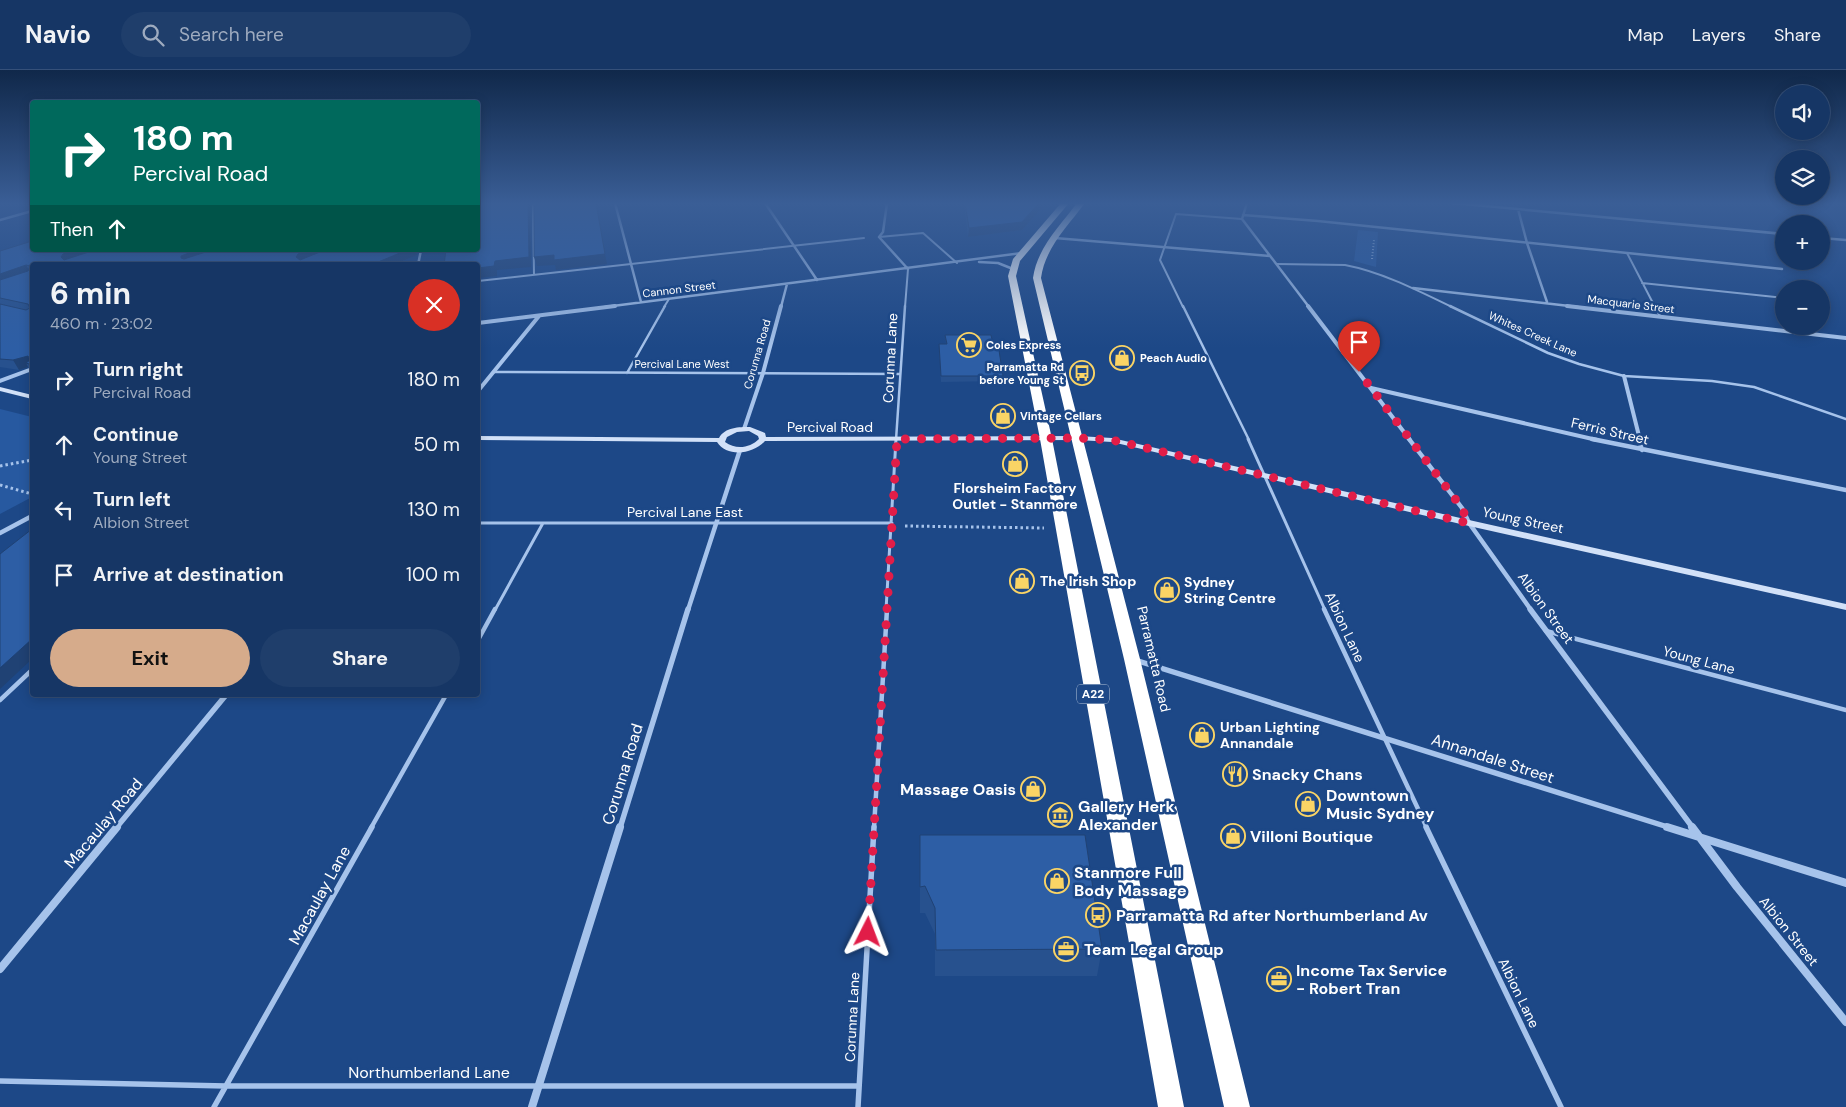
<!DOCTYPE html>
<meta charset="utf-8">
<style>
body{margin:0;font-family:"DM Sans",sans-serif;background:#1f3e6b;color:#f1f3f6;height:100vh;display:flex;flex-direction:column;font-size:19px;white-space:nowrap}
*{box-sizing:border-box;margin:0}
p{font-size:16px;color:#9eabbf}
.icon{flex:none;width:28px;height:28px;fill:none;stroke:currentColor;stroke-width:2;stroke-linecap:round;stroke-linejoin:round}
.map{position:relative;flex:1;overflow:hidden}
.panel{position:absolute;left:30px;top:192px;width:450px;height:435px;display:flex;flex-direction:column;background:#163665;border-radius:5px;box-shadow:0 2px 12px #0003,0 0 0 1px #355079}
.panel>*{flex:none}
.banner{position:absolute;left:30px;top:30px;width:450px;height:152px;border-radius:5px;box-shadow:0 2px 12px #0003,0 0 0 1px #355079;background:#00695c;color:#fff;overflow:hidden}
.tools{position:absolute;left:1775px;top:15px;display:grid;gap:10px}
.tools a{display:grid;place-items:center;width:55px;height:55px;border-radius:50%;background:#163665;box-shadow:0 2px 12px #0003,0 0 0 1px #355079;font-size:25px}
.pin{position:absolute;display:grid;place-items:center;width:42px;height:42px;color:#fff;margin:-51px -21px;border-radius:50% 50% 50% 0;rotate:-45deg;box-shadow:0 0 5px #0007}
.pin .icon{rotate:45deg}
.me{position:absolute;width:55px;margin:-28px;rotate:3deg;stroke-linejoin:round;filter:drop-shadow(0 0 4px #0008)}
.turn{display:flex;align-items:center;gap:18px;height:105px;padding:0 20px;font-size:22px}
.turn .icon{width:65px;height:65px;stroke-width:2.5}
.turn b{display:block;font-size:35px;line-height:42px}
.then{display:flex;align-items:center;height:48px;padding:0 20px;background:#0003;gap:10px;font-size:19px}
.round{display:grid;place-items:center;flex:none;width:52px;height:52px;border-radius:26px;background:#1f3e6b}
.headline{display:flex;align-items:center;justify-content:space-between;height:85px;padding:0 20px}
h1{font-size:30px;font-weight:700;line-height:38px}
.action{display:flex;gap:10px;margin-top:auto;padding:10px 20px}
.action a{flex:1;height:58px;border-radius:30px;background:#d6ab8b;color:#111;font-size:20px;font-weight:700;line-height:58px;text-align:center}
.action a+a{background:#1f3e6b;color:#f1f3f6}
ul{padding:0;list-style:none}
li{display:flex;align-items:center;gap:15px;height:65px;padding:0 20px}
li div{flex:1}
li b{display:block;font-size:19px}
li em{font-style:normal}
header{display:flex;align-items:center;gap:30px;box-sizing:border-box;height:70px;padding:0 25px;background:#163665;border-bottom:1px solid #355079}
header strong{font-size:24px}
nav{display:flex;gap:28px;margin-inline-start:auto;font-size:18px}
.search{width:350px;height:45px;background:#1f3e6b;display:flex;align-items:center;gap:12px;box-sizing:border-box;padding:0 18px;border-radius:28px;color:#9eabbf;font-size:19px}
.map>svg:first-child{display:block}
.green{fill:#2759a0}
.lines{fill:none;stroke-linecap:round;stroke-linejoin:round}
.path-far1{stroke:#a6c3eb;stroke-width:2;stroke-dasharray:1 2;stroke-linecap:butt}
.path{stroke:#a6c3eb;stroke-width:3;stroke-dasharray:2.5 3;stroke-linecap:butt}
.lane-far4{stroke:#a6c3eb;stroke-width:2}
.lane-far3{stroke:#a6c3eb;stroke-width:2.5}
.lane-far2{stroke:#a6c3eb;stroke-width:3}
.lane-far1{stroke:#a6c3eb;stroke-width:4.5}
.lane{stroke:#a6c3eb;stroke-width:5.5}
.street-far4{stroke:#a6c3eb;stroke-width:2.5}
.street-far3{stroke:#a6c3eb;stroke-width:4}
.street-far2{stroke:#a6c3eb;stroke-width:4.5}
.street-far1{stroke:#a6c3eb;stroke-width:5.5}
.street{stroke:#a6c3eb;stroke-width:8}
.secondary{fill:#d2e1f8;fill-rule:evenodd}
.highway{fill:#fff;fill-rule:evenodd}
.wall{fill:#27518e}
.shaded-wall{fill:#204274}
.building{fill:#2d5ea5;stroke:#204274}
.route{stroke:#e11d48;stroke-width:9;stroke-dasharray:0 16.2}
.labels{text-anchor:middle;stroke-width:5;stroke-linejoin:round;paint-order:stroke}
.far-street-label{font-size:11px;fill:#fff;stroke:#1d4887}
.far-poi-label{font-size:11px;font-weight:bold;fill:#fff;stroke:#1d4887;text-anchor:start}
.shield{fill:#1d4887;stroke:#bbc8db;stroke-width:1}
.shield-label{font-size:12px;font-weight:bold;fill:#fff}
.street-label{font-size:14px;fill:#fff;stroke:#1d4887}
.poi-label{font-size:14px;font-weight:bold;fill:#fff;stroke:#1d4887;text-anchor:start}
.near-street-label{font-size:16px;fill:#fff;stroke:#1d4887}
.near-poi-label{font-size:16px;font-weight:bold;fill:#fff;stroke:#1d4887;text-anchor:start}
</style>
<header>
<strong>Navio</strong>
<div class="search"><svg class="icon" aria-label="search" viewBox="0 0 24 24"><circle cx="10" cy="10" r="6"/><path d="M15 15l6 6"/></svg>Search here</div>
<nav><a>Map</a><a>Layers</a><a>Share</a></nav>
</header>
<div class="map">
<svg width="1846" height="1037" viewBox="0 0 1846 1037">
<rect width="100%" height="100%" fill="#1d4887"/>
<path class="green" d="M1358,160l20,2 -2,35 -22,-6z
M0,339l32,8v80l-32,17z"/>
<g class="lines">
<path class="path-far1" d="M1824,133l4,2
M1372,189l2,-19"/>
<path class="path" d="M0,396l32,-6
M0,415l32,9
M905,456l139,2"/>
<path class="lane-far4" d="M533,133l1,72
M879,167l44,-4 34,30
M1627,183l28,54
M1277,194l68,1c37,7 74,26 107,42
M478,211l386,-43
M1642,213l142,15
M664,237l5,-8
M905,237l3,-38
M1183,237l-23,-47 16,-46 66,5"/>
<path class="lane-far3" d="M1183,236l66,134
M1450,236l98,47 31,11 45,12 88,5 42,6 92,32
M1655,236l5,10
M493,302l407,2
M627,303l38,-67
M896,370l9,-134"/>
<path class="lane-far2" d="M1248,369l77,171
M478,453h414
M495,540l48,-87
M886,540l10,-171"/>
<path class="lane-far1" d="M1324,539l103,219
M1546,561l300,79
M478,570l17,-31
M0,630l32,-30
M371,758l75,-133
M874,758l13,-219"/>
<path class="lane" d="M1426,757l135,280
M0,1011l226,5h633
M214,1037l158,-280
M858,1037l16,-280"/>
<path class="street-far4" d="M615,133l26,99
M765,133l52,77
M887,133l-4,29 -4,5 29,32
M1247,133l-5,16 67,88
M1453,133l331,31
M1518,139l9,34 20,59
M1243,145l75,6 464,48
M0,150l32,-9
M1055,168l215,18
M1821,168l25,2
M979,192l19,1 15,6
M418,195l3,-15
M1413,218l165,19
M605,237l417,-54
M781,237l6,-23"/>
<path class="street-far3" d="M1308,236l102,134
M1567,236l279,32
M478,253l137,-17
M1624,306l16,64
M0,311l32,-12
M1371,318l226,52
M478,321l61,-75
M744,359l19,-56 18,-67"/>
<path class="street-far2" d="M1409,369l53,69 7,15 62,87
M1592,369l254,51
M1639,369l3,11
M0,463l32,-17
M688,540l52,-160"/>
<path class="street-far1" d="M1530,539l163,219
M1135,590l536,168
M116,758l110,-133
M620,758l68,-219"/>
<path class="street" d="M1667,757l179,56
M1692,757l45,60 109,135
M0,899l117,-142
M532,1037l88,-280"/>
<path class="secondary" d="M0,317l32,8v4l-32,-8z
M750,357l15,6 1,4 312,-1 34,2 357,82 377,84v6l-377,-84 -357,-84 -34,-2 -313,1c-11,13 -38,17 -48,1l-239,-2v-4l241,2c6,-11 20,-11 31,-11zM749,361l9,5 1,3c-9,9 -23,11 -34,3l2,-5 10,-5z"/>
<path class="highway" d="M1061,133h8l-49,58 -4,15 36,163 132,668h-26l-118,-668 -32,-163 5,-17z
M1077,133h8c-17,23 -40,45 -44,75l99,381 110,448h-26l-100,-448 -91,-381c4,-30 27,-52 44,-75z"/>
</g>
<path class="wall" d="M964,133h82l-24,27 -54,7z
M32,180h384l1,3v2l-24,10h-361v108l-4,-6 -9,3 -19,-3v-116z
M945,265l48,9 10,32v5l-62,1 -2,-38h7z
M920,765l182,114 -5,27h-162v-42l-10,-21h-5z"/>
<path class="shaded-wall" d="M528,133h2l1,64 -34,3v6l-19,2v-10l17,-7z
M1039,133h7l-24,27 -54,7 1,-9z
M75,180h29l-37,12 -6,-5 2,-3z
M197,180h25l-38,14 -3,-6v-2z
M308,180h24l-31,12 -5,-5 2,-3z
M407,180h9l1,5 -24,10h-22z
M605,184l2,10 -51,6 -1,-5 -18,1 -3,-9 20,-2z
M26,195l5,8 -31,11v-10z
M28,286l4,9 -6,-2 2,4 -9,3 -6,-10z
M32,569v20l-32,30v-21z"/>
<path class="building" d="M478,133h50l1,54 -34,4 -1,5 -16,2v-3h-34l2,-15h32z
M534,133h62l9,51 -51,6v-5l-20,2z
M965,133h74l-17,19 -53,6z
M32,171v9h43l-12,4 -2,3 3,3 31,-10h102l-16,6v2l3,1 28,-9h96l-10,4 -2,3 4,3 25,-10h82l-36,15h-339v100l-6,-2 4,-3 -2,-4 -15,4 -13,-1v-55l26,6 4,-2 -2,-4 -28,-6v-18l28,-9 2,-5 -4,-1 -26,9v-23z
M945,265h46l2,9h5l5,32h-62l-2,-32h8z
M32,459v110l-32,29v-114z
M920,765h165l17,114 -166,1 -1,-42 -10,-22 -5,1z"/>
<linearGradient id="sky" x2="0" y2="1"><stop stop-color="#10284a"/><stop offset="0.48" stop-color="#3a5e96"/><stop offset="1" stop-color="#3a5e96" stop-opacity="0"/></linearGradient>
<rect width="1846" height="278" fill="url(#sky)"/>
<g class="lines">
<path class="route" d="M868,862l29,-493 181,-1 34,2 356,83 -6,-15 -103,-136"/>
</g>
<defs>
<symbol id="supermarket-ring" viewBox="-11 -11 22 22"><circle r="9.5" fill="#1d4887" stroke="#fad465" stroke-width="1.5"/><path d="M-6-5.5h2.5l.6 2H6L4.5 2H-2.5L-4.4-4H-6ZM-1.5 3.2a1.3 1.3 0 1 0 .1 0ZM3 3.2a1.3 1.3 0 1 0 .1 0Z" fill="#fad465"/></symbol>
<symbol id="shop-ring" viewBox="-11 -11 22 22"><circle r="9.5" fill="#1d4887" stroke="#fad465" stroke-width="1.5"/><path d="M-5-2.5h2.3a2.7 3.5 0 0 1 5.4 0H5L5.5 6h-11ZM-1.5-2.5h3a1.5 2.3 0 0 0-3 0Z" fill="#fad465"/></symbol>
<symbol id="bus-ring" viewBox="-11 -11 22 22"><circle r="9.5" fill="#1d4887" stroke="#fad465" stroke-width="1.5"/><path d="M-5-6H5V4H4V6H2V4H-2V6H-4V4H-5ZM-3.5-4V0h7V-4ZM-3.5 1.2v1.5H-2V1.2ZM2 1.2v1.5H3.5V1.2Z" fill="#fad465"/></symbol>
<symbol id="restaurant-ring" viewBox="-11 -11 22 22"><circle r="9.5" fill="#1d4887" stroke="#fad465" stroke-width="1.5"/><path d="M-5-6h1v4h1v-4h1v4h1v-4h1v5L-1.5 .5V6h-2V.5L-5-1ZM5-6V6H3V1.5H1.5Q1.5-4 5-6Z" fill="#fad465"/></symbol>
<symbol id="museum-ring" viewBox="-11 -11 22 22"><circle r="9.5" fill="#1d4887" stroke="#fad465" stroke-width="1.5"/><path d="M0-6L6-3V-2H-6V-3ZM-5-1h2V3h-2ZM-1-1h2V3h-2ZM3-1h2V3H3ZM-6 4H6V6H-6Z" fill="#fad465"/></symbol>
<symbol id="office-ring" viewBox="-11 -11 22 22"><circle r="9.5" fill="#1d4887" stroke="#fad465" stroke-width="1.5"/><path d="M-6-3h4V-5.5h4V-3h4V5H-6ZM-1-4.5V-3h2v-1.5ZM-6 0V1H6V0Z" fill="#fad465"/></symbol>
</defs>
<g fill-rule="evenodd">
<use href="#supermarket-ring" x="955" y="261" width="28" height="28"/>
<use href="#shop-ring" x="1108" y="274" width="28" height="28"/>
<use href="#bus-ring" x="1068" y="289" width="28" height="28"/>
<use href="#shop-ring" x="989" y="332" width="28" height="28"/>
<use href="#shop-ring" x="1001" y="380" width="28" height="28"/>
<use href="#shop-ring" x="1008" y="497" width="28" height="28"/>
<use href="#shop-ring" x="1153" y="506" width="28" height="28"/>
<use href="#shop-ring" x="1188" y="651" width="28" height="28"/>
<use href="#restaurant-ring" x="1221" y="690" width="28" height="28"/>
<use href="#shop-ring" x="1019" y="705" width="28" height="28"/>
<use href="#shop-ring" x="1294" y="720" width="28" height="28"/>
<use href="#museum-ring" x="1046" y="731" width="28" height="28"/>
<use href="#shop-ring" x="1219" y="752" width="28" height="28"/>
<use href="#shop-ring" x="1043" y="797" width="28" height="28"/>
<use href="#bus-ring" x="1084" y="831" width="28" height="28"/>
<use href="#office-ring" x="1052" y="865" width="28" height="28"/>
<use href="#office-ring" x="1265" y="895" width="28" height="28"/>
</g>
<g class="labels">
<g class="far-street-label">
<text transform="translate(679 219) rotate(-7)" y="4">Cannon Street</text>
<text transform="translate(1631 234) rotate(7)" y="4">Macquarie Street</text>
<text transform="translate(1533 264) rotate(24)" y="4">Whites Creek Lane</text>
<text transform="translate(757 284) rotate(-74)" y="4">Corunna Road</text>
<text x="682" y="298">Percival Lane West</text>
</g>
<g class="far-poi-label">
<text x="986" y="279">Coles Express</text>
<text x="1140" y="292">Peach Audio</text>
<text x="1064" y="301" text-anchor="end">Parramatta Rd<tspan x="1064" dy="13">before Young St</tspan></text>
<text x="1020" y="350">Vintage Cellars</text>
</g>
<rect class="shield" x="1077" y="614.5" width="32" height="19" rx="4"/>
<g class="shield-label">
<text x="1093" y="628">A22</text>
</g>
<g class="street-label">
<text transform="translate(890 288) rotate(-87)" y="5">Corunna Lane</text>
<text x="830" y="362">Percival Road</text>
<text transform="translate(1610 361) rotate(13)" y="5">Ferris Street</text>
<text x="685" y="447">Percival Lane East</text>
<text transform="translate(1523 450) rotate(12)" y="5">Young Street</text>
<text transform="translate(1546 538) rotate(54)" y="5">Albion Street</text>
<text transform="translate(1345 557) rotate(65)" y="5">Albion Lane</text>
<text transform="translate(1154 589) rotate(77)" y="5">Parramatta Road</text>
<text transform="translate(1699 590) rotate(15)" y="5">Young Lane</text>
<text transform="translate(1789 861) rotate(51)" y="5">Albion Street</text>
<text transform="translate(1519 923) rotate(64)" y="5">Albion Lane</text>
<text transform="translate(852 947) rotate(-87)" y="5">Corunna Lane</text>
</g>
<g class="poi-label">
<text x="1015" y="423" text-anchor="middle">Florsheim Factory<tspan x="1015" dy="16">Outlet - Stanmore</tspan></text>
<text x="1040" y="516">The Irish Shop</text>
<text x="1184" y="517">Sydney<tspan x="1184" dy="16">String Centre</tspan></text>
<text x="1220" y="662">Urban Lighting<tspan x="1220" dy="16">Annandale</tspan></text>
</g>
<g class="near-street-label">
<text transform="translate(1493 688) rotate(18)" y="6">Annandale Street</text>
<text transform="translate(622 704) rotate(-73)" y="6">Corunna Road</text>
<text transform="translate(103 753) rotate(-50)" y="6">Macaulay Road</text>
<text transform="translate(319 825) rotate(-61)" y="6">Macaulay Lane</text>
<text x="429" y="1008">Northumberland Lane</text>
</g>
<g class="near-poi-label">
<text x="1252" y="710">Snacky Chans</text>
<text x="1016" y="725" text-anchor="end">Massage Oasis</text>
<text x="1326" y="731">Downtown<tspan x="1326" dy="18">Music Sydney</tspan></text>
<text x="1078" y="742">Gallery Herk<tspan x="1078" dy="18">Alexander</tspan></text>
<text x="1250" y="772">Villoni Boutique</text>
<text x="1074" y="808">Stanmore Full<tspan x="1074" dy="18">Body Massage</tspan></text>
<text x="1116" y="851">Parramatta Rd after Northumberland Av</text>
<text x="1084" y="885">Team Legal Group</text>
<text x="1296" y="906">Income Tax Service<tspan x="1296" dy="18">- Robert Tran</tspan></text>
</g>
</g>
</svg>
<div class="tools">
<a><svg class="icon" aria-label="sound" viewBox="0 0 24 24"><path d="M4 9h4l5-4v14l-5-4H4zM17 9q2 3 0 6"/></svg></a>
<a><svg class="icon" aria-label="layers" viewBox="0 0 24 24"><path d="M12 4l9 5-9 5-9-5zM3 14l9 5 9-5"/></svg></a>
<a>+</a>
<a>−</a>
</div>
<div class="pin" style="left:1359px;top:302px;background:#d93025"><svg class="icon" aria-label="arrive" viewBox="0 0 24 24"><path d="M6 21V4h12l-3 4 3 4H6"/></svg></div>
<svg class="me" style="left:868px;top:862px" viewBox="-20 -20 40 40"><path d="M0-17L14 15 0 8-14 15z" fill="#e11d48" stroke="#fff" stroke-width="4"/></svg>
<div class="banner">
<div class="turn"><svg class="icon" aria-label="right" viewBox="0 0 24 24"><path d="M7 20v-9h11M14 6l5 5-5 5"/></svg><div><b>180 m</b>Percival Road</div></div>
<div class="then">Then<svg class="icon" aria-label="ahead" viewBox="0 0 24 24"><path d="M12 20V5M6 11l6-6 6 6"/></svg></div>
</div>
<section class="panel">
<div class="headline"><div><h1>6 min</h1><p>460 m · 23:02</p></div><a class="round" style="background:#d93025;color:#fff"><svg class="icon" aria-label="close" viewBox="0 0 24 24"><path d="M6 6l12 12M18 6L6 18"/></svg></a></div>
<ul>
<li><svg class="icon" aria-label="right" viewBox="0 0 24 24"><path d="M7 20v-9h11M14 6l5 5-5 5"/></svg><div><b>Turn right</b><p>Percival Road</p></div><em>180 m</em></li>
<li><svg class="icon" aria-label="ahead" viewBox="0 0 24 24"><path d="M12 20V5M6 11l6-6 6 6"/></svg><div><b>Continue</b><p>Young Street</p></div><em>50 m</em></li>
<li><svg class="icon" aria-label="left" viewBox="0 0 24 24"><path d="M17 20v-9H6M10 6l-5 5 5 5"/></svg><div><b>Turn left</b><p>Albion Street</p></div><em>130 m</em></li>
<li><svg class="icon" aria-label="arrive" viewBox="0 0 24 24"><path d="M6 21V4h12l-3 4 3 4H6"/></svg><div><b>Arrive at destination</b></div><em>100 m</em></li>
</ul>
<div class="action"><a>Exit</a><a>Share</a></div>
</section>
</div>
